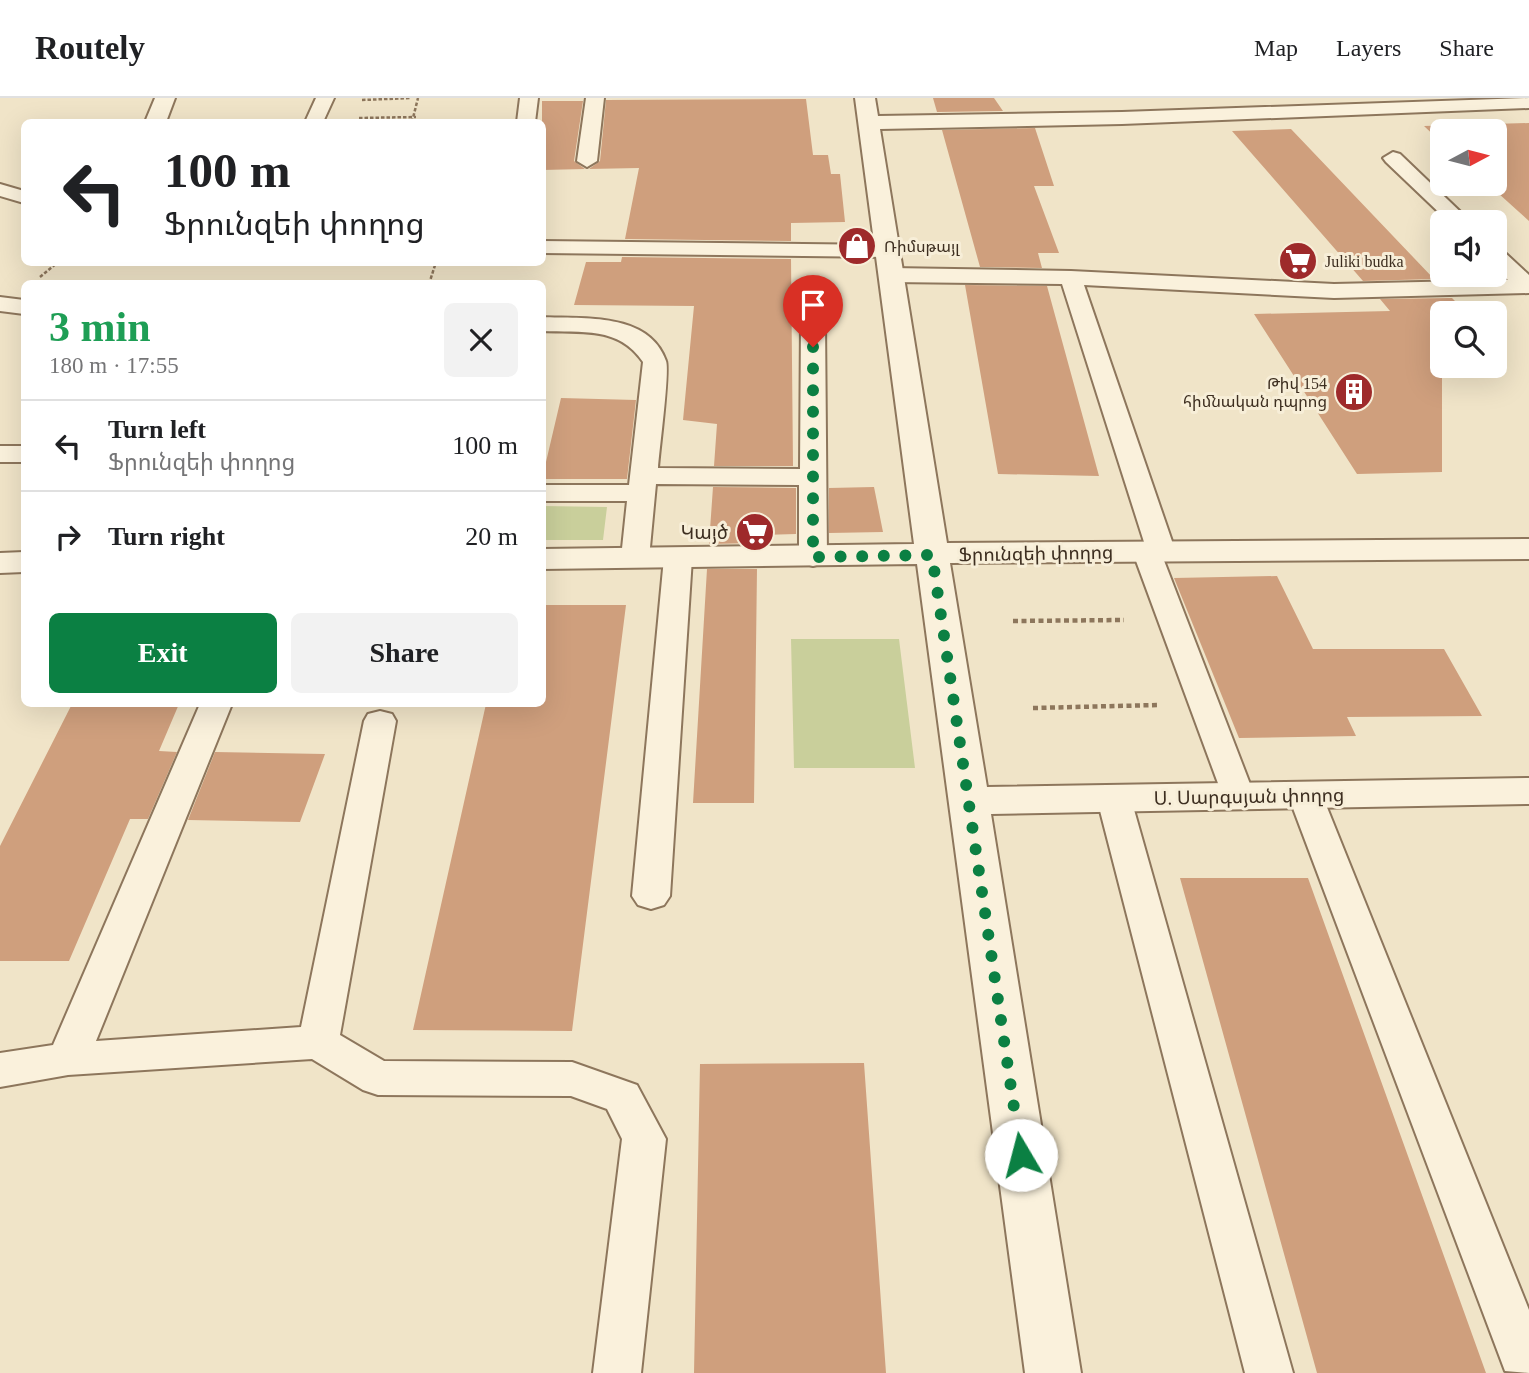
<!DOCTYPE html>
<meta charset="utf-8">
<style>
body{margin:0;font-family:"Times New Roman","Noto Sans Armenian",serif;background:#f2f2f2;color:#202124;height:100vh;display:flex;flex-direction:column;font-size:26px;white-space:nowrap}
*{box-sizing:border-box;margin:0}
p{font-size:23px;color:#757577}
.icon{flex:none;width:38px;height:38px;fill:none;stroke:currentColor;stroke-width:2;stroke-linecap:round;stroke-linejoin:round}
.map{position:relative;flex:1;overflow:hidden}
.drawer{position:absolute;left:21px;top:182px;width:525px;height:427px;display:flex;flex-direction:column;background:#fff;border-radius:10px;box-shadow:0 7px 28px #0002}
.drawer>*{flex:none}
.banner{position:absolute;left:21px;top:21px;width:525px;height:147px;border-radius:10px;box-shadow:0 7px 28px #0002;background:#fff;color:#202124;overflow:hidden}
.needle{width:46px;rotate:83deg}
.buttons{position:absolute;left:1430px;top:21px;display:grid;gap:14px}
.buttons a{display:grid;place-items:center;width:77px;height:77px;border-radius:10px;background:#fff;box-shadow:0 7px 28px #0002;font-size:35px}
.pin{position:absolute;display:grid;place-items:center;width:60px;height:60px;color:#fff;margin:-72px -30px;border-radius:50% 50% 50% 0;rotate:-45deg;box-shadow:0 0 7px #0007}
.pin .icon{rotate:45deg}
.me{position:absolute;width:77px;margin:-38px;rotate:352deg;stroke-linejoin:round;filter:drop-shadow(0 0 5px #0008)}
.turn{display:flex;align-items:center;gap:24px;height:147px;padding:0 28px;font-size:32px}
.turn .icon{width:91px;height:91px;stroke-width:2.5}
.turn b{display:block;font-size:49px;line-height:60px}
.round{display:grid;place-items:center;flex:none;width:74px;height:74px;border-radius:10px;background:#f2f2f2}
.headline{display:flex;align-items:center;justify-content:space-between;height:119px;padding:0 28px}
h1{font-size:42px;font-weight:700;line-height:52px;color:#1e9e55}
.button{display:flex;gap:14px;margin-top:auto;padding:14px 28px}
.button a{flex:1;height:80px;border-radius:10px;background:#0b8043;color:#fff;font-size:28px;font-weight:700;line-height:80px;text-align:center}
.button a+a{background:#f2f2f2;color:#202124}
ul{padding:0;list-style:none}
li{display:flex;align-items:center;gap:21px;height:91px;padding:0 28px;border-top:2px solid #e0e0e0}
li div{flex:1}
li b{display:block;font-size:26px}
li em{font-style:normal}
header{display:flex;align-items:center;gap:42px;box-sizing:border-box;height:98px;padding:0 35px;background:#fff;border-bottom:2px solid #e0e0e0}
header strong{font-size:33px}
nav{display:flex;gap:38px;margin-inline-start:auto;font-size:24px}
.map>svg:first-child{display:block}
.green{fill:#c9cf9b}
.building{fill:#cf9f7d}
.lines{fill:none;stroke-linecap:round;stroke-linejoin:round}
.service-casing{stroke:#8d765c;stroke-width:4}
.minor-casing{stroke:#8d765c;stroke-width:4}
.path-far1{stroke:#8d765c;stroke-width:2.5;stroke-dasharray:3.5 2;stroke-linecap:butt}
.path{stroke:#8d765c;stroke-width:4.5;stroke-dasharray:5 3.5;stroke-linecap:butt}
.service{fill:#faf1dc;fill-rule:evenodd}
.minor{fill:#faf1dc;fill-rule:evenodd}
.route{stroke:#0b8043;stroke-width:12;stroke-dasharray:0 21.6}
.labels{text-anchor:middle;stroke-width:6;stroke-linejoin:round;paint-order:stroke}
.far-poi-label{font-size:16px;fill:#3d2e20;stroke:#f7eed8;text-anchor:start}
.poi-label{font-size:19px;fill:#3d2e20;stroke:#f7eed8;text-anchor:end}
.street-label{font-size:19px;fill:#3d2e20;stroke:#f7eed8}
</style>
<header>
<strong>Routely</strong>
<nav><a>Map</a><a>Layers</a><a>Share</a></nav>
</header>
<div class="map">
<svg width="1529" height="1275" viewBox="0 0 1529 1275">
<rect width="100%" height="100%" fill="#f0e4c8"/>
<path class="green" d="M543,408l64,1 -4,33h-60z
M791,541h108l16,129h-121z"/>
<path class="building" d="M933,0h61l9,13 -66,1z
M806,1l7,56h15l3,19h9l5,48 -54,1v18l-166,-2 14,-71 -50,1 11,-8 6,-61z
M542,3h41l-9,60 11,8 -43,1z
M1529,25v98l-41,-37h6v-53h-52v12l-18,-17z
M1035,30l19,58h-20l25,67h-21l4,15 -62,-1 -38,-137z
M1291,31l143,150 -71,2 -131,-150z
M622,159l169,2 2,207h-79l3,-42 -34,-4 11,-114 -120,-1 12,-43h35z
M965,187l82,1 52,190 -101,-2z
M1452,200l15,15h-25v159l-85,2 -103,-160 136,-3 -10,-12z
M561,300l75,2 -9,79h-85z
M713,389l83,1v46l-38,1v8l-49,1z
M874,389l9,45 -54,1v-45z
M707,471h50l-3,234h-61z
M1277,478l36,73h131l38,67 -135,1 9,19 -117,2 -65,-160z
M542,507h84l-54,426 -159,-1 73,-326h56z
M72,606h107l-20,47 18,1 -29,67h-18l-61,142h-69v-115z
M215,654l110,2 -25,68 -112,-2z
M1180,780h128l178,495h-169z
M864,965l22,310h-192l6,-309z"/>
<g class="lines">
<defs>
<path id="service" d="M316,0h18l-11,24h-18z
M520,0h18l-3,24h-18z
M586,0h18l-7,63 -10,6 -10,-6z
M1393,54l7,2 71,68h-22l-63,-60 -3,-4z
M0,86l24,7v12l-24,-7z
M542,143l345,4 8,1 3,5 -3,5 -8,1 -345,-4z
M1494,151l8,1 27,25v18l-195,5 -250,-13 91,265 -4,6 -8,2 92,239 -5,8 -12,4 -12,-4 -94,-255 4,-6 8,-2 -82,-258 -171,-2 -8,-2 -3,-5 3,-5 8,-2 180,3 263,13 174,-4 -14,-13z
M0,199l24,3v14l-24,-3z
M813,216l8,2 4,5 2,236 -4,6 -10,3 -10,-3 -4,-6v-72l-143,-1 -7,74 -4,6 -10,3 -10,-3 -4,-6 6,-57h-85v-16h87l14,-123c-24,-36 -61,-29 -101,-31v-14c42,2 107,-5 124,44 4,10 -7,90 -8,107l142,1 1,-148 4,-5z
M0,348h24v16h-24z
M678,451l10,3 4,6 -22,338 -6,9 -13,4 -13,-4 -6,-9 32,-338 4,-6z
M200,606h32l-136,337 205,-14 63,-306 4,-7 12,-3 12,3 4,7 -56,314 44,26 188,1 65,23 29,54 -25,234h-48l29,-234 -15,-30 -36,-13 -193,-1 -15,-5 -51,-31 -244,16 -68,12v-34l53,-8z
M1305,685l12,4 5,8 207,515v63l-24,-2 -217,-576 5,-8z
M1114,689l12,4 5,8 162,574h-48l-148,-574 5,-8z"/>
<path id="minor" d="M155,0h20l-9,24h-21z
M855,0h20l3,18 244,-4 407,-14v10l-407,16 -242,5 67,414 582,-4v20l-579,4 37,224 542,-9v26l-538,10 90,559h-56l-108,-809 -375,5v-20l372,-5z
M24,454v20l-24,1v-20z"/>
</defs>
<use href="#service" class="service-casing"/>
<use href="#minor" class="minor-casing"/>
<path class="path-far1" d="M362,2l49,-2
M359,20l57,-1
M412,24l6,-24
M40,179l18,-15
M429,186l7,-22"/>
<path class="path" d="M1013,523l111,-1
M1033,610l125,-3"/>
<use href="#service" class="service"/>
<use href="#minor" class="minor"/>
</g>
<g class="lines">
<path class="route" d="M813,249v210l119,-2 89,600"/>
</g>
<defs>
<symbol id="shop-disc" viewBox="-11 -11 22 22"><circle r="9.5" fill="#9e2a2b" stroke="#f7eed8"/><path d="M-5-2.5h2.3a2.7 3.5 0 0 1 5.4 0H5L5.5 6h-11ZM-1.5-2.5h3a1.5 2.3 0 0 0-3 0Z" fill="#fff"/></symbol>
<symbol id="supermarket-disc" viewBox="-11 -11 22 22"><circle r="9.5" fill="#9e2a2b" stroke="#f7eed8"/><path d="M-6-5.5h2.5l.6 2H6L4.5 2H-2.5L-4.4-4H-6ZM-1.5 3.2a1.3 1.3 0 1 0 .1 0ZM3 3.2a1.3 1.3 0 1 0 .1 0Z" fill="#fff"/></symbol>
<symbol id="building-disc" viewBox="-11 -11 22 22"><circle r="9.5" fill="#9e2a2b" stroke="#f7eed8"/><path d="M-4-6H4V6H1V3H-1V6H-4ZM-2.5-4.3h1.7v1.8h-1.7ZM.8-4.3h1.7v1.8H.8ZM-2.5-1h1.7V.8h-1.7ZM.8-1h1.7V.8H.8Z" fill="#fff"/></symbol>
</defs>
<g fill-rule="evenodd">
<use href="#shop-disc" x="835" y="126" width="44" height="44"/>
<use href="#supermarket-disc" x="1276" y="141" width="44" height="44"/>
<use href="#building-disc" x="1332" y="272" width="44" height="44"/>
<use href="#supermarket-disc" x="733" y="412" width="44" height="44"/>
</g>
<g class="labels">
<g class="far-poi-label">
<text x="884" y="154">Ռիմսթայլ</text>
<text x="1325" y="169">Juliki budka</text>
<text x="1327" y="291" text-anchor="end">Թիվ 154<tspan x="1327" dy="18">հիմնական դպրոց</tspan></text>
</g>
<g class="poi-label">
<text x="728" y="441">Կայծ</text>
</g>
<g class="street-label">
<text transform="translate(1036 455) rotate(-1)" y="7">Ֆրունզեի փողոց</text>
<text transform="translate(1249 698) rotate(-1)" y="7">Ս. Սարգսյան փողոց</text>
</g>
</g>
</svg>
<div class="buttons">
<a><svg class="needle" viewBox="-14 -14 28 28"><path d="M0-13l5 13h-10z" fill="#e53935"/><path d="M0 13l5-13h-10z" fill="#757577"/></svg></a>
<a><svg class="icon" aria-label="sound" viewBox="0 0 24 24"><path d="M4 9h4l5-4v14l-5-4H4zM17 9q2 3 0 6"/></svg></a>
<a><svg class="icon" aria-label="search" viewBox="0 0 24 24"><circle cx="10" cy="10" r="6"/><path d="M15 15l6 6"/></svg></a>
</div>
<div class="pin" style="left:813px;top:249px;background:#d93025"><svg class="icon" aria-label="arrive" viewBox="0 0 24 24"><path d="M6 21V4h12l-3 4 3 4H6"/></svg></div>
<svg class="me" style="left:1021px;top:1057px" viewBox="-20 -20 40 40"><circle r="19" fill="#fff"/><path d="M0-13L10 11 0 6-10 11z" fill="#0b8043"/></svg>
<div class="banner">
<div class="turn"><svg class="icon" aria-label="left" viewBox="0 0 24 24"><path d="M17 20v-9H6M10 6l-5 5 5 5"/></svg><div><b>100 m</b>Ֆրունզեի փողոց</div></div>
</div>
<section class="drawer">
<div class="headline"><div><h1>3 min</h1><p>180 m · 17:55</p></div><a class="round"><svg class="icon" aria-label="close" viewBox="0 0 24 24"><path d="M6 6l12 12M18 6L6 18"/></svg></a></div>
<ul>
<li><svg class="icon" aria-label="left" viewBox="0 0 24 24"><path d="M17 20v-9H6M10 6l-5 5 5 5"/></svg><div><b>Turn left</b><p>Ֆրունզեի փողոց</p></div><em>100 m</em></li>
<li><svg class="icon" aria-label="right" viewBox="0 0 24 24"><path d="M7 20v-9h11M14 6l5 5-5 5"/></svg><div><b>Turn right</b></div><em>20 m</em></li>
</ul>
<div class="button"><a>Exit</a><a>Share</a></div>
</section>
</div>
